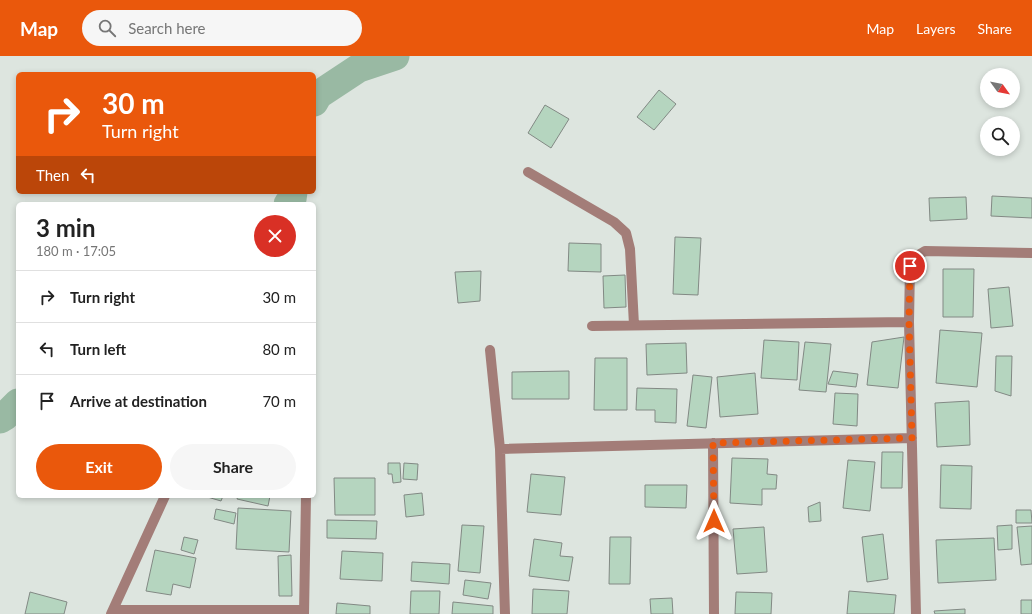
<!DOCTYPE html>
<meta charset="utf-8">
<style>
body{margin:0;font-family:Lato,sans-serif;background:#f6f6f6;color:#222;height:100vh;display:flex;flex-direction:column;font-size:15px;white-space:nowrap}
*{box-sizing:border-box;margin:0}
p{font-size:13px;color:#767676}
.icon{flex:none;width:22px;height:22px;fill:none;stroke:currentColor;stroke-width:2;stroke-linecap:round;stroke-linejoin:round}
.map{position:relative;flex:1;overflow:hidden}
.sheet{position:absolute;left:16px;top:146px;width:300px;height:296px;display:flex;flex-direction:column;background:#fff;border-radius:6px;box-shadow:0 2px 6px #0003}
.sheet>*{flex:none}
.guide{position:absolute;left:16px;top:16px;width:300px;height:122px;border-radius:6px;box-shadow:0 2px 6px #0003;background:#ea580c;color:#fff;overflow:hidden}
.needle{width:26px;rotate:123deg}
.tools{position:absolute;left:980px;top:12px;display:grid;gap:8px}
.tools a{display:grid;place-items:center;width:40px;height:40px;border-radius:50%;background:#fff;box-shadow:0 2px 6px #0003;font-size:20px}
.pin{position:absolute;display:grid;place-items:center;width:34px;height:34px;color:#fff;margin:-17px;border:2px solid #fff;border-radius:50%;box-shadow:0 1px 4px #0007}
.me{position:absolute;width:44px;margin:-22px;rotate:0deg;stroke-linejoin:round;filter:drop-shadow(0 0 3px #0008)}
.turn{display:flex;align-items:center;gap:14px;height:84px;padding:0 20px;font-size:18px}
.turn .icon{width:52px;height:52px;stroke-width:2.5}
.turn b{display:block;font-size:28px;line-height:34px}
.then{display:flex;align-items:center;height:38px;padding:0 20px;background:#0003;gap:8px;font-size:15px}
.round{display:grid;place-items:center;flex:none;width:42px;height:42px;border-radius:21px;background:#f6f6f6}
.summary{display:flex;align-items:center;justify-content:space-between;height:68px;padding:0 20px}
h1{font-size:24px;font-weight:700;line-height:30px}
.button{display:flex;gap:8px;margin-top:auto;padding:8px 20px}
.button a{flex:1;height:46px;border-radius:24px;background:#ea580c;color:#fff;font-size:16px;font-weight:700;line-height:46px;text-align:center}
.button a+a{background:#f6f6f6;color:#222}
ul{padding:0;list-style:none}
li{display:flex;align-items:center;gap:12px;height:52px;padding:0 20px;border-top:1px solid #e0e0e0}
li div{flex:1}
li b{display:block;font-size:15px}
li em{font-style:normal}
header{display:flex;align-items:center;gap:24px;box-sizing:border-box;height:56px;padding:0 20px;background:#ea580c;color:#fff}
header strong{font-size:19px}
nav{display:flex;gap:22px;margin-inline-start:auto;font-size:14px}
.search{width:280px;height:36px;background:#f6f6f6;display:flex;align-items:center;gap:10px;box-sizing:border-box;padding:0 14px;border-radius:22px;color:#767676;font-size:15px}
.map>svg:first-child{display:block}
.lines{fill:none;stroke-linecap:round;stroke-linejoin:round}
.river{stroke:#99b9a3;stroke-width:29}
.building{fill:#b5d5bf;stroke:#828984}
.minor{stroke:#a37d78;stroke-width:10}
.route{stroke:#ea580c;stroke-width:7;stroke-dasharray:0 12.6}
</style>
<header>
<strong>Map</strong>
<div class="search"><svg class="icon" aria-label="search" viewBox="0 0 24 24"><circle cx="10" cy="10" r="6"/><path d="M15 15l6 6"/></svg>Search here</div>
<nav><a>Map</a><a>Layers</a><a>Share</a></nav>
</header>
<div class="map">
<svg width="1032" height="558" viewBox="0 0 1032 558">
<rect width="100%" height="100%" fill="#dde5df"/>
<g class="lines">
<path class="river" d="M314,46l4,-7 41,-27 36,-12
M288,148l4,-5 1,-7
M0,363l5,-3 13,-13"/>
</g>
<path class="building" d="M659,34l17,14 -22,26 -17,-13z
M545,49l24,14 -18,29 -23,-15z
M992,140l40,2v20l-41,-2z
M966,141l1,22 -37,2 -1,-23z
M675,181l26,1 -3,57 -25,-1z
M569,187l32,1v28l-33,-1z
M943,213h31l-1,48h-30z
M481,215l-1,30 -22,2 -3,-31z
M625,219l1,32 -22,1 -1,-32z
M1009,231l4,39 -22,2 -3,-39z
M940,274l42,3 -5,54 -41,-4z
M904,281l-6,51 -31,-3 5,-43z
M764,284l35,2 -2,38 -36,-2z
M805,286l26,2 -5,48 -27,-2z
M686,287l1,30 -40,2 -1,-31z
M996,300h16l-1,40 -16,-5z
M595,302h32v52h-33z
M569,315v28h-57v-27z
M833,315l25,3 -2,13 -28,-3z
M755,317l3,41 -38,3 -3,-40z
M693,319l19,2 -6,51 -19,-2z
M637,332l40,1 -1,34 -21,-1v-12h-19z
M835,337l23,1 -1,32 -24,-2z
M969,345l1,44 -33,2 -2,-44z
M882,396h21l-1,36h-21z
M732,402l36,1 -1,15 10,1 -1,14h-14v16l-32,-2z
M848,404l27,2 -5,49 -27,-3z
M388,407h12l1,19 -8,1 -1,-9h-4z
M404,407l14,1 -1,16 -14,-1z
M941,409l31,1 -1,43 -31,-1z
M531,418l34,3 -4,38 -34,-3z
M334,422h41v37h-40z
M645,429h42l-1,23 -41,-1z
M422,437l2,22 -18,2 -2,-22z
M204,440h19l-2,5z
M238,440h32l-2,10 -31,-7z
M820,446l1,19 -12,1 -1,-15z
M238,452l53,3 -2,41 -53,-3z
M216,453l20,4 -2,11 -20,-5z
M1016,454h15l1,13h-16z
M327,464l50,1 -1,18 -49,-1z
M462,469l22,1 -4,47 -22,-2z
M1012,469v24l-14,1 -1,-24z
M1032,470v38l-11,1 -4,-38z
M764,471l3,45 -30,2 -4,-45z
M883,478l5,45 -21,3 -5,-45z
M184,481l14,3 -4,14 -13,-4z
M610,481h21l-1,47h-21z
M994,482l2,42 -58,3 -2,-43z
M534,483l28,4 -2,13 13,1 -4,24 -40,-5z
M155,494l41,8 -6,30 -17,-4 -2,11 -25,-4z
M342,495l41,2 -1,28 -42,-2z
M291,499l1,41h-13l-1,-40z
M412,506l38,2 -1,20 -38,-3z
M465,524l26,3 -3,16 -25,-4z
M533,533l36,2 -2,23h-35z
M411,535h29l-1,23h-29z
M849,535l47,4 -2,19h-47z
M30,536l37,10 -3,12h-39z
M736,536l36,1 -1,21h-36z
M672,542l1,16h-22l-1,-15z
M1021,544h11v14h-11z
M453,546l40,4v8h-41z
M337,547l33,3v8h-34z
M965,553v5h-30l-1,-3z"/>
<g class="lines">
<path class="minor" d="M528,116l86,50 12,11 4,16 4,76
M592,270l317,-4
M490,294l10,99 5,165
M713,387l1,171
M500,393l412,-11
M113,554h191
M111,558l54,-118
M304,558l2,-118
M916,558l-7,-292 1,-56 5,-9 10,-6 107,2"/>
</g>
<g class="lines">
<path class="route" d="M714,465l-1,-78 199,-5 -3,-116 1,-56"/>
</g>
</svg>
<div class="tools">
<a><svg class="needle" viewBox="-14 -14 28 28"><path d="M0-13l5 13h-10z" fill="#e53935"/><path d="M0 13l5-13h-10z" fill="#767676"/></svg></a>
<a><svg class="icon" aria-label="search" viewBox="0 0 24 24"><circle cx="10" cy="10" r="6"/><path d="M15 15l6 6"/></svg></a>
</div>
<div class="pin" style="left:910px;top:210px;background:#d93025"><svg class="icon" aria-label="arrive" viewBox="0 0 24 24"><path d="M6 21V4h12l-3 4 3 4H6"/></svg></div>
<svg class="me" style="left:714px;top:465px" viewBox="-20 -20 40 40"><path d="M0-17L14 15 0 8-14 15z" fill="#ea580c" stroke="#fff" stroke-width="4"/></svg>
<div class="guide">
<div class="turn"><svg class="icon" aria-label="right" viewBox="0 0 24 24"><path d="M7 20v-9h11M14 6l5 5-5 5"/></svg><div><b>30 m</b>Turn right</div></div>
<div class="then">Then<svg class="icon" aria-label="left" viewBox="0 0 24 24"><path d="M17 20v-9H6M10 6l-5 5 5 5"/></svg></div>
</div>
<section class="sheet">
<div class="summary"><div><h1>3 min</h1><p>180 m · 17:05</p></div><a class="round" style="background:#d93025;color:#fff"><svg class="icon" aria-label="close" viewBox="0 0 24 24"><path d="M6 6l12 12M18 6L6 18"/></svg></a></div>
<ul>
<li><svg class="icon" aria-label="right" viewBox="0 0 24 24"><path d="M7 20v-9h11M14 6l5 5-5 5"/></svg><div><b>Turn right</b></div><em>30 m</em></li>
<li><svg class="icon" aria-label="left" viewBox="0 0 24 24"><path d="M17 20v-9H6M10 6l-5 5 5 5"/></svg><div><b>Turn left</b></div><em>80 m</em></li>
<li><svg class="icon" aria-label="arrive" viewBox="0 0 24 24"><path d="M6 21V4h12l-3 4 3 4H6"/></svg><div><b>Arrive at destination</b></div><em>70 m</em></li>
</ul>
<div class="button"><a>Exit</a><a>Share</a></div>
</section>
</div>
